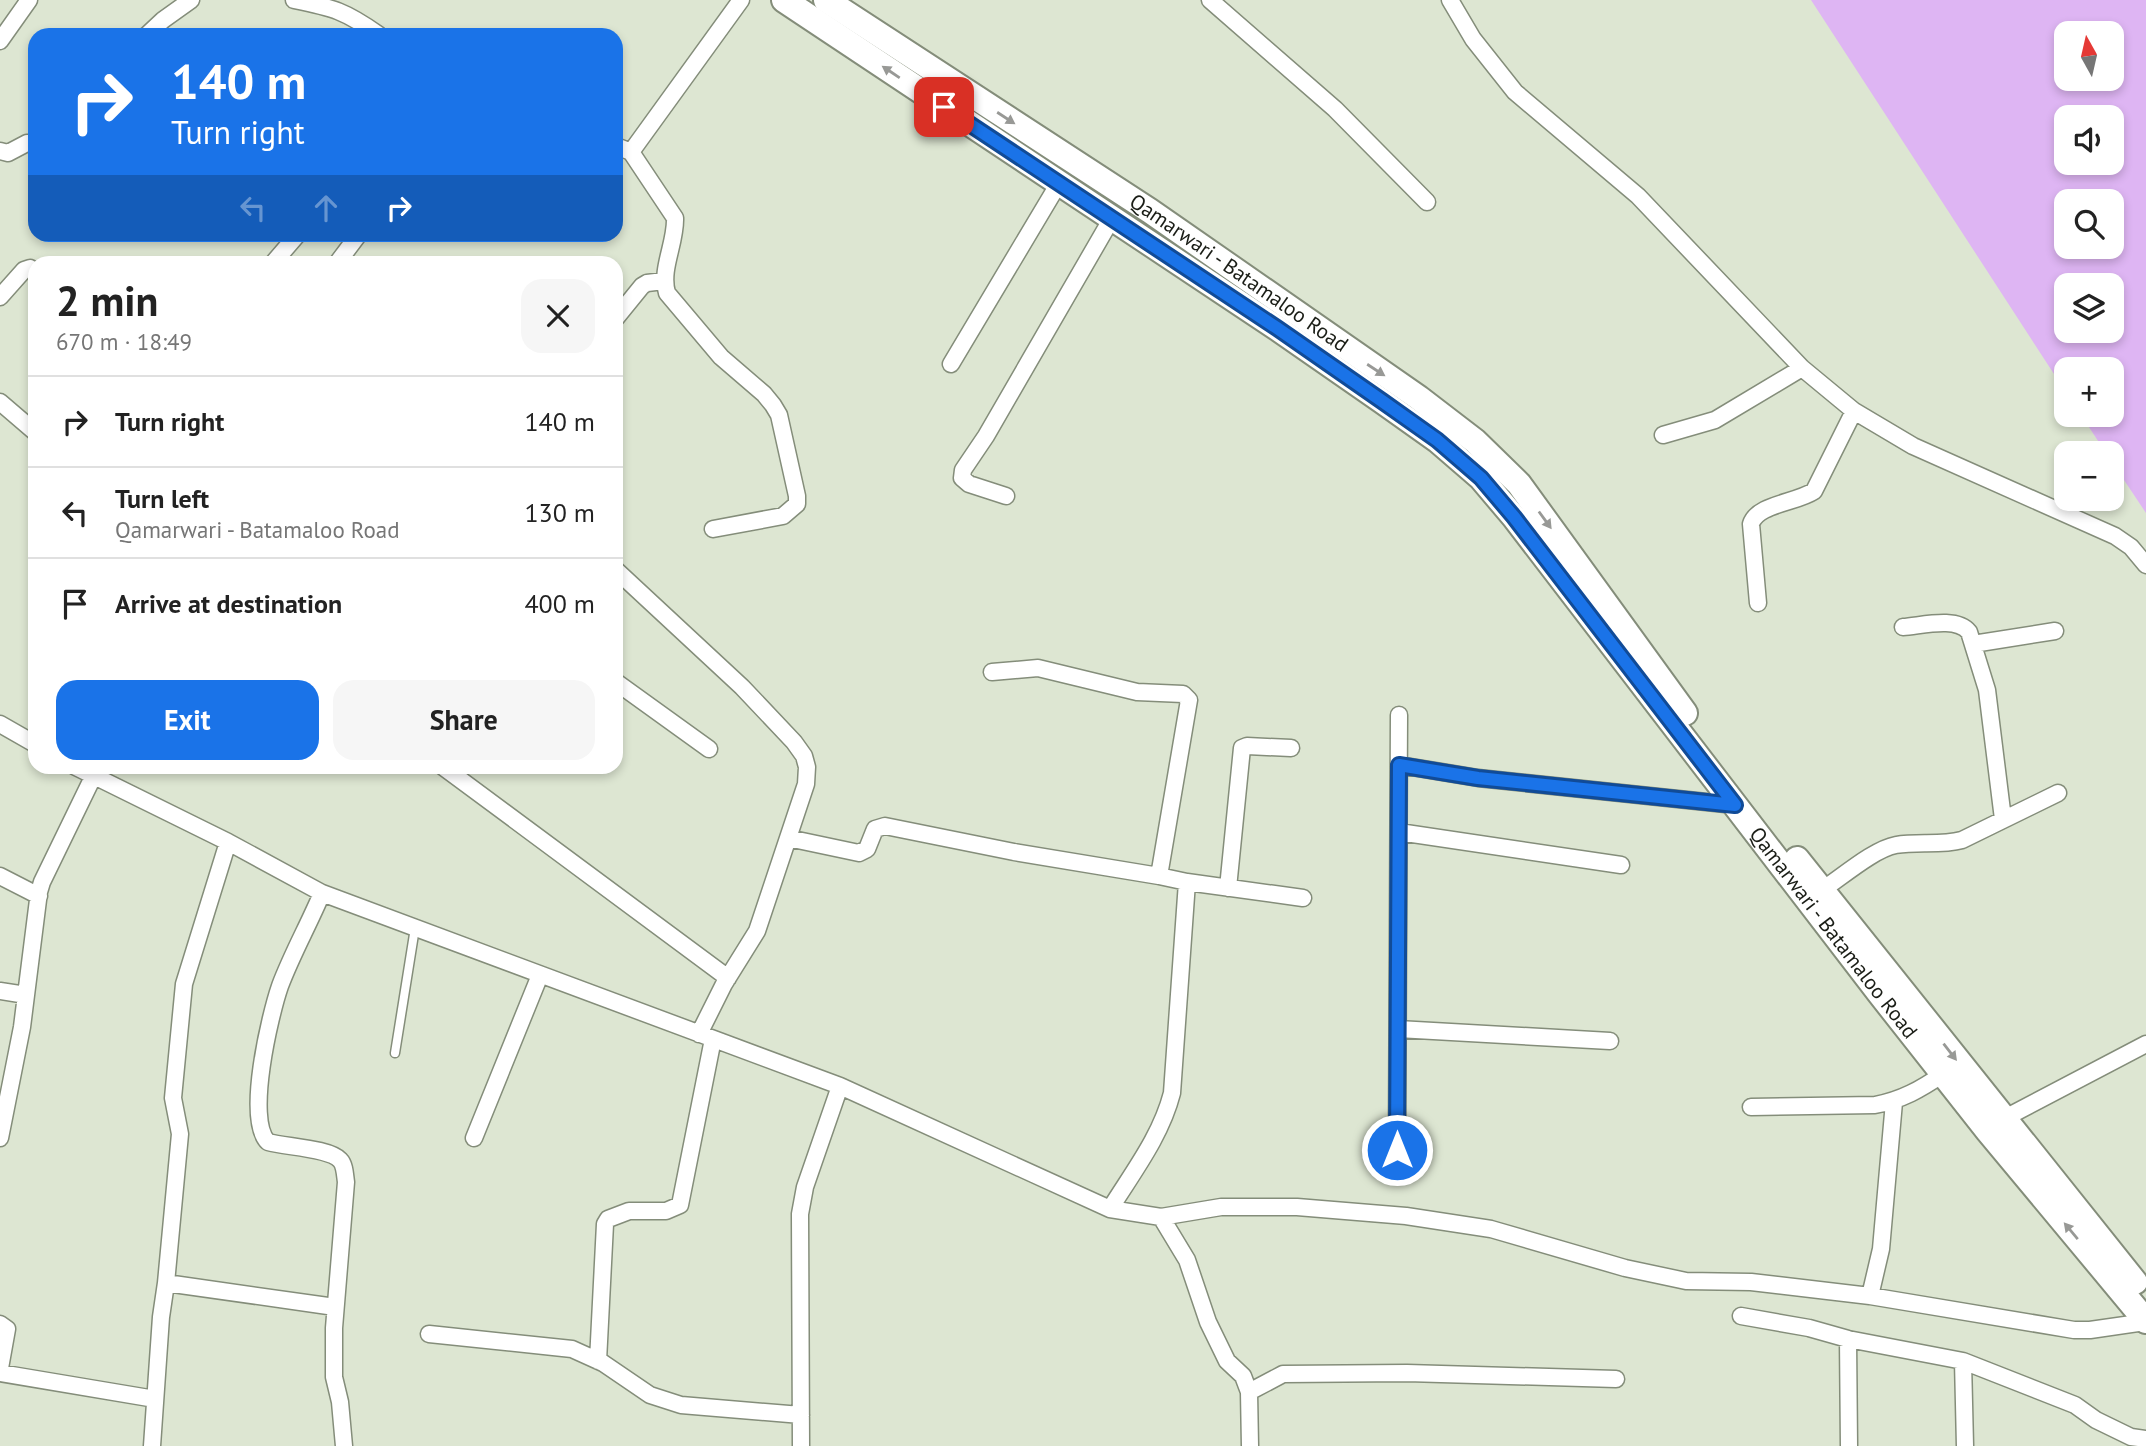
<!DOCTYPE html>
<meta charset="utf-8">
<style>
body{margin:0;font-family:"PT Sans",sans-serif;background:#f6f6f6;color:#222;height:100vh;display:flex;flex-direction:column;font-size:26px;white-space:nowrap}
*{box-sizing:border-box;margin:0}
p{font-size:23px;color:#767676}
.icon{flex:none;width:38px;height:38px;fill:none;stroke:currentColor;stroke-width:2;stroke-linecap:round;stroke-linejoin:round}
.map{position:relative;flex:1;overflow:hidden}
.sheet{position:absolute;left:28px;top:256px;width:595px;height:518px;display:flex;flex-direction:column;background:#fff;border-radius:21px;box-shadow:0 4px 10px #0003}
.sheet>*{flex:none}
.guide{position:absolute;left:28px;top:28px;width:595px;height:214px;border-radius:21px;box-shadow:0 4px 10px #0003;background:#1a73e8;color:#fff;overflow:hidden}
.needle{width:46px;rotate:352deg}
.controls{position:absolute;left:2054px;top:21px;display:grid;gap:14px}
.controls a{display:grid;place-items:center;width:70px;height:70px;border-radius:14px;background:#fff;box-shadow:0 4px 10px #0003;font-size:35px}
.pin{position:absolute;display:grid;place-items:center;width:60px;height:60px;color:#fff;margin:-30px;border-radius:14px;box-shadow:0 4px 10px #0006}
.me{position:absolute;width:77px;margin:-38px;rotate:0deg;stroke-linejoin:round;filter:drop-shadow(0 0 5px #0008)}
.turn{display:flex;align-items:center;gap:24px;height:147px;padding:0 28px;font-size:32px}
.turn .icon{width:91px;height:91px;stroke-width:2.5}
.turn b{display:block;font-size:49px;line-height:60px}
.lanes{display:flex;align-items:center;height:66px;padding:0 28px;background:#0003;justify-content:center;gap:35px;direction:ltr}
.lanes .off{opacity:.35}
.round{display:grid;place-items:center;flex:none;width:74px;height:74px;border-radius:21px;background:#f6f6f6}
.head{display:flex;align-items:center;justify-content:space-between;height:119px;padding:0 28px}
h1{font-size:42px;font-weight:800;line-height:52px}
.cta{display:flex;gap:14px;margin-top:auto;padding:14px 28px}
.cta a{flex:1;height:80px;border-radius:21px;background:#1a73e8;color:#fff;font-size:28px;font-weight:800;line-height:80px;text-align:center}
.cta a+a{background:#f6f6f6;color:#222}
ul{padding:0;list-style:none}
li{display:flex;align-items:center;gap:21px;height:91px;padding:0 28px;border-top:2px solid #e0e0e0}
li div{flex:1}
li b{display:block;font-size:26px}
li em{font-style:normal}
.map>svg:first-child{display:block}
.water{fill:#deb5f3;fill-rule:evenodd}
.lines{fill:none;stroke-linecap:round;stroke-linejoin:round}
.lane-casing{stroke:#848d7a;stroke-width:11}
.street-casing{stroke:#848d7a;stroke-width:19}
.primary-casing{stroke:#848d7a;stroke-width:28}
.lane{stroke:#fff;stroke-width:8}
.street{stroke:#fff;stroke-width:16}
.primary{stroke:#fff;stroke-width:24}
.oneway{fill:#989996}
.route-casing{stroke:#114b97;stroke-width:18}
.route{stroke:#1a73e8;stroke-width:12}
.labels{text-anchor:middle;stroke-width:7;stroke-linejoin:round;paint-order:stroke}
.street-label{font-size:21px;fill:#1a1d16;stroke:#dde6d2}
</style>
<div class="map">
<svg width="2146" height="1446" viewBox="0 0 2146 1446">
<rect width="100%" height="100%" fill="#dde6d2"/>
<path class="water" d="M1811,0h335v513l-34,-51v-9h-6l-25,-38h31v-46h-45v25zM2067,33h45v46h-45zM2067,117h45v46h-45zM2067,201h45v46h-45zM2067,285h45v46h-45z"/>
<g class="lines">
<defs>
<path id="lane" d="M395,1053l20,-125"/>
<path id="street" d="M294,0c40,8 51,11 85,35
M1210,0l125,109 92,93
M1450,0l23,39 42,53 123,104 164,172 52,43 59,35 202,90 16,11 15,18
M147,35l16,-15 28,-20
M0,41l29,-41
M616,146l15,6 44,66c1,25 -15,51 -8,75l54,64 43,37 9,11 6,10 18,81v8l-14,12 -70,13
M0,151l8,2 19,-10 8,1
M631,152l110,-152
M274,262l24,-28
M338,262l21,-28
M0,297l24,-27 6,-2 5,3
M616,318l26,-32 5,-3 17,-2
M951,364l108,-181
M0,402l35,30
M1663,435l52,-15 87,-52
M1006,496l-37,-12 -7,-6 1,-8 23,-34 126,-218
M616,570l126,117 52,55 10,14 3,11 -1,17 -49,147 -33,53 -25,50
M1758,603l-7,-79c6,-20 45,-21 63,-33l40,-80
M1903,627c18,-1 53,-11 66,5l18,58 16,129
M1973,644l82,-13
M992,672l46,-4 99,24 46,2 6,6 -30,176 28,6 -15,211c-11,43 -39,79 -62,116
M616,682l93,67
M0,724l35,20
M1399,765l79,13 257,27
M74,766l154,76 94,51 518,193 270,123 51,8 26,43 21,62 19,39 16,15 6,16 1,54
M442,766l286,212
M1399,832l222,33
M788,838l71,15 8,-4 8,-20 10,-3 129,26 145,24
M0,876l39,20
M1187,882l116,16
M1228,888l14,-140 5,-2 44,2
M1822,890c20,-13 52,-41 74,-45 22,-4 44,1 66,-5l96,-47
M322,893c-13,31 -30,61 -42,93 -10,29 -35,134 -12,156 17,5 61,6 72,18 5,5 5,16 6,22l-12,146v49l6,25 4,44
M0,991l26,4
M1398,1029l212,12
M1751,1107l124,-2c27,-5 46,-16 68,-31
M2003,1119l143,-75
M0,1138l22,-111 17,-135 3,-10 51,-105
M474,1138l66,-163
M1397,1150l2,-435
M1161,1217l60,-10h76l109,9 85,13 134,39 61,13 65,1 119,14 204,34h16l56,-8
M166,1283l14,-149 -7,-36 11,-114 44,-142
M1870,1296l11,-47 13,-147
M1741,1316l68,12 39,11 115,22 112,44 21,15 35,17 15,2
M0,1324l7,5 -7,39
M429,1334l143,15 31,14 47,32 31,10 120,10
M1848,1339l1,107
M598,1361l7,-137 3,-5 21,-8h37l14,-6 33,-166
M1963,1361l2,85
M0,1373l155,26
M1249,1392l34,-18 124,-1 209,6
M152,1446l9,-129 5,-34 169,24
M801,1446l-1,-232 5,-27 35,-101"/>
<g id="primary">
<path id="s1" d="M784,0l493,328 105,73 55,39 44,38 33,39 366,477 108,137 158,190"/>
<path id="s2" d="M826,0l324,211 269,187 56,43 44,43 166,229"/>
<path d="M1797,859l338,423"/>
</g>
</defs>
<use href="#lane" class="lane-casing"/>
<use href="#street" class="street-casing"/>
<use href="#primary" class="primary-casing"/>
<use href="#lane" class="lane"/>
<use href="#street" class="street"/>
<use href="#primary" class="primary"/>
</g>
<defs><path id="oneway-solid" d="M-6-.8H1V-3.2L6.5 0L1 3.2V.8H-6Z" transform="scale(1.75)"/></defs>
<g class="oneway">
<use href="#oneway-solid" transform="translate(891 72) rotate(-146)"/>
<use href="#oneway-solid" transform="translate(1006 118) rotate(33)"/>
<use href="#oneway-solid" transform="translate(1376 370) rotate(33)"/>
<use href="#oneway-solid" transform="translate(1545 520) rotate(54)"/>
<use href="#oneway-solid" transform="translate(1950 1052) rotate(52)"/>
<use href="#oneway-solid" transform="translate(2071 1231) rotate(-130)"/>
</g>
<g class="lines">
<defs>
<path id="route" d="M944,107l333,221 105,73 55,39 44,38 33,39 221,288 -257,-27 -79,-13 -2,385"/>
</defs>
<use href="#route" class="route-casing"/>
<use href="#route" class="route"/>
</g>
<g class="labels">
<g class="street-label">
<text dy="7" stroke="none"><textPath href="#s2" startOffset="495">Qamarwari - Batamaloo Road</textPath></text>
<text dy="7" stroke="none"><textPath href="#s1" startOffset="1421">Qamarwari - Batamaloo Road</textPath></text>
</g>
</g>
</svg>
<div class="controls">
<a><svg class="needle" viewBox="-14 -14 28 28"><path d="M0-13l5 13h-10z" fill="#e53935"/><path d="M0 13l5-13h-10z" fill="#767676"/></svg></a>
<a><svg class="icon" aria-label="sound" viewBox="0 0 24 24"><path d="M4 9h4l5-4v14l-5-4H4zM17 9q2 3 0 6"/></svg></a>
<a><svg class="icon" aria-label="search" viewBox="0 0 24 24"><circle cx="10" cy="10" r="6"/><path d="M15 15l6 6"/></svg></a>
<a><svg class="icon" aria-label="layers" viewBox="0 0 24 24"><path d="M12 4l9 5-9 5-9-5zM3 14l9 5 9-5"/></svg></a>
<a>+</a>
<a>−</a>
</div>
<div class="pin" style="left:944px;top:107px;background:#d93025"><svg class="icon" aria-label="arrive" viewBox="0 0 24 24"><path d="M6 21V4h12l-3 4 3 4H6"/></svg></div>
<svg class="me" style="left:1397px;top:1150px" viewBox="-20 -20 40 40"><circle r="17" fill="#1a73e8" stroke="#fff" stroke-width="3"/><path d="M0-11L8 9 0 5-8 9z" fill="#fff"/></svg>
<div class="guide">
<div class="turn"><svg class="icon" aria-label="right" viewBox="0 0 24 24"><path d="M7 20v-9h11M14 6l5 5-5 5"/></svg><div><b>140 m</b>Turn right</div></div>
<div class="lanes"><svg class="icon off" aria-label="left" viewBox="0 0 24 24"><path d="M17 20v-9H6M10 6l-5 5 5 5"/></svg><svg class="icon off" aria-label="ahead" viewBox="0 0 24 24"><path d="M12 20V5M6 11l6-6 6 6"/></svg><svg class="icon" aria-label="right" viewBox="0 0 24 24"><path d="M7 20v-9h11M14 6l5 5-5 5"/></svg></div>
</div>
<section class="sheet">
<div class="head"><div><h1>2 min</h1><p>670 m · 18:49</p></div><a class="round"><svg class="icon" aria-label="close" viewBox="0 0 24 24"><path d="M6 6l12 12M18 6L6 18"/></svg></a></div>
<ul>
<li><svg class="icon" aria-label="right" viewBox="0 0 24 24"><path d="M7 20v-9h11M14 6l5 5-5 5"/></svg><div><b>Turn right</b></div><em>140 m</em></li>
<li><svg class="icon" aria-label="left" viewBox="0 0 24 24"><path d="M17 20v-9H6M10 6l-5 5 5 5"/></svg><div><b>Turn left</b><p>Qamarwari - Batamaloo Road</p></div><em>130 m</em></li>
<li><svg class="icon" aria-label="arrive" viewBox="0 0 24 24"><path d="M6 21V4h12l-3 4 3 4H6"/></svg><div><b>Arrive at destination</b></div><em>400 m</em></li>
</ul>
<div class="cta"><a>Exit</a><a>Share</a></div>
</section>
</div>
